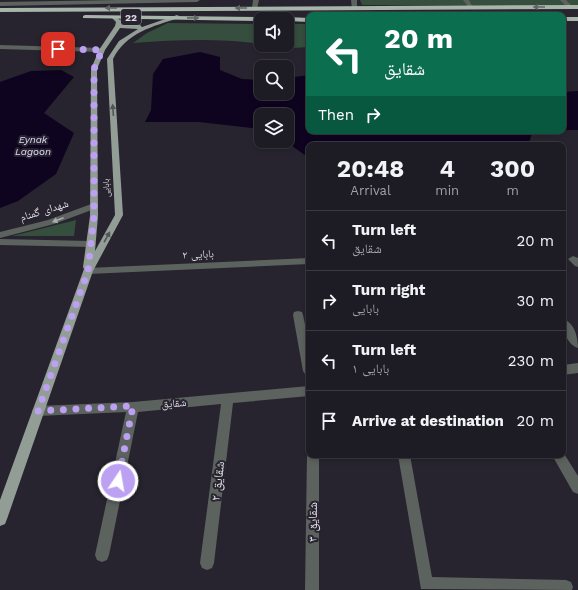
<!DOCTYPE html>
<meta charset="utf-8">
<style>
body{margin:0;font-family:"Work Sans","Noto Naskh Arabic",sans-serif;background:#2a2830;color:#f1f3f6;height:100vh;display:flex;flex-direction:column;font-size:15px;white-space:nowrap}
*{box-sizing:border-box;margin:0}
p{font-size:13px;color:#a0a1a6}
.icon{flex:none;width:22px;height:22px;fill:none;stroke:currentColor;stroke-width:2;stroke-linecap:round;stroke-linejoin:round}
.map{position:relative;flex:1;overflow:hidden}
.sheet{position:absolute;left:306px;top:142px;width:260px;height:316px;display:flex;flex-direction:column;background:#1d1b23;border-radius:8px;box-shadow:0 2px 6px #0003,0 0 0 1px #3b3941}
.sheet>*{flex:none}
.top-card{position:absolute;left:306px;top:12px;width:260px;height:122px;border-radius:8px;box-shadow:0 2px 6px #0003,0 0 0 1px #3b3941;background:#0b6e4f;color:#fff;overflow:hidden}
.fabs{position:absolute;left:254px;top:12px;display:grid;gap:8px}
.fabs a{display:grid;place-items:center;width:40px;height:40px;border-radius:8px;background:#1d1b23;box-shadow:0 2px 6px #0003,0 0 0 1px #3b3941;font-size:20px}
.pin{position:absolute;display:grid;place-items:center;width:34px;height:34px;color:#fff;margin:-17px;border-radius:8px;box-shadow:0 2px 6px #0006}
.me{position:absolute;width:44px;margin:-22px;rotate:12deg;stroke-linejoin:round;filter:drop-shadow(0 0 3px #0008)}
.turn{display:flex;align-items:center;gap:14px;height:84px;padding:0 12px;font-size:18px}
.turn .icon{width:52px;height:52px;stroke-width:2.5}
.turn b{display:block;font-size:28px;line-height:34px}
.then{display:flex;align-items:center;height:38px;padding:0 12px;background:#0003;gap:8px;font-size:15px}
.eta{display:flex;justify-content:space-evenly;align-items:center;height:68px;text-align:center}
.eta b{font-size:24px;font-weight:700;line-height:28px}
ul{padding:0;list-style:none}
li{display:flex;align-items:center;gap:12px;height:60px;padding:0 12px;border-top:1px solid #3b3941}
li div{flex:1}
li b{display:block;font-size:15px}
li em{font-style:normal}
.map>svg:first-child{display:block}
.green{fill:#354e3d}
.water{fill:#0f041f}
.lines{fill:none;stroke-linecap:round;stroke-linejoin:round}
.minor{fill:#5c625e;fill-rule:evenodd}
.major{fill:#929e95;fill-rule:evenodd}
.highway{fill:#a7b5ab;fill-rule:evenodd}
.oneway{fill:#616567}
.oneway2{fill:#525558}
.oneway3{fill:#a9abad}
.route{stroke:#bca0f2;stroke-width:7;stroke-dasharray:0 12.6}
.labels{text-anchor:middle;stroke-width:4;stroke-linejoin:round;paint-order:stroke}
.far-street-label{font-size:9px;fill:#dddbe2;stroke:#27242f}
.shield{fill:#27242f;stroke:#a6a4ac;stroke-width:1}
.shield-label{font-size:10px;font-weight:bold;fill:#dddbe2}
.far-water-label{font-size:10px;font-style:italic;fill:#e3d8fd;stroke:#27242f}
.street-label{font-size:11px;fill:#dddbe2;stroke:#27242f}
.near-street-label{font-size:13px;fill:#dddbe2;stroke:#27242f}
</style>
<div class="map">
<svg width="578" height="590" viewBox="0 0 578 590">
<rect width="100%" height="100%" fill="#27242f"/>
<path class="green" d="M360,0h218v6l-216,-1z
M168,23l93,1v20c-43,-6 -84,-4 -128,-1l14,-10z
M287,24h22v23l-17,1 -21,-3h16z
M76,220l-2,16h-62z"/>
<path class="water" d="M200,52l20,5v13l22,9 19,1v13h26v-15l22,-3v56h224l-5,14h-219v13l-24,-17h2v-26h-26v14l-62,-7h-54l6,-12 2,-36 10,-15z
M61,70l13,7 -30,36 30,20 -18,41 -38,27 -18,7v-126l31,-11z
M578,91v39h-15v-38z"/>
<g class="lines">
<path class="minor" d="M118,0h82l-3,2 -197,4v-4z
M253,0h6l-2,9 -5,-1z
M351,0h6v10l-5,-1z
M463,0h6l4,8h-4z
M560,0h6l7,7 -5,1z
M0,45l102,3 3,2 -3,2 -102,-3z
M94,203l4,3 -1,2 -43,16 -54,14v-6l48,-12z
M0,239l91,2 5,3 -5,3 -91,-2z
M573,256l5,2v9l-3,-1 -7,-7z
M309,258v6l-221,10 -5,-3 5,-3z
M298,311l4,1 1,3 6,29v32l-4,-2 -2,-3 -10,-56 1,-3z
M563,319c12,4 15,19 15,29 -12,-4 -15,-19 -15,-29z
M578,363v10l-15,2v-10z
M309,386v10l-76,7 -19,160 -2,5 -5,2 -5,-2 -2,-5 21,-159 -83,8 -29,143 -2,5 -5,2 -5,-2 -2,-5 31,-143 -88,4 -4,-1 -2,-4 2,-4 4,-1 95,-4z
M309,451v4h10v135h-14l2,-135z
M563,452l15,24v18l-5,-2 -21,-37h11z
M398,455h12l22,122 134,3 5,2 2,5 -1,3 -151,-1z"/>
<path class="major" d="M177,15l2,1v2c-26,8 -53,15 -66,41l10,156 -30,56 -86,248 -2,5 -5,2v-26l84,-231 -1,-2 7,-51 1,-147 8,-19 16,-24 1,-4 -5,-5 1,-1h4l6,6 -1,2h18l3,3zM120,28l18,1 -19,12 -12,18 8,156 -20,36 3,-35 -1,-147 8,-19z"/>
<path class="highway" d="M578,5v4l-578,3v-4z
M85,15l176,2 3,2h-3v2l-178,-3v-2z
M287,17l22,1v4l-22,-1v-2h-3z
M563,17h15v4h-15z"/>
</g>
<defs><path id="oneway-solid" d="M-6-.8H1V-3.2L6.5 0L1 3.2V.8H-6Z"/></defs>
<g class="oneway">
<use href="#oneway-solid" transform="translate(539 7) rotate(180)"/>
<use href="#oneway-solid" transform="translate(111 8) rotate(179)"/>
<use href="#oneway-solid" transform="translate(241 8) rotate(-180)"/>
<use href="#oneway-solid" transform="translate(193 18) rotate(1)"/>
</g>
<g class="oneway2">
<use href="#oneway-solid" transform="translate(113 110) rotate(-94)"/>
<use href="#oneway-solid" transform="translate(107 237) rotate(-61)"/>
</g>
<use class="oneway3" href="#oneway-solid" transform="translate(58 220) rotate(159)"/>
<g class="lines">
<path class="route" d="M58,49l44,1 -8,19v147l-6,55 -50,140 95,-5 -15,75"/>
</g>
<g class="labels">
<g class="far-street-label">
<text transform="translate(106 188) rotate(-93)" y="3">بابایی</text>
</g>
<rect class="shield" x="121" y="9" width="20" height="16" rx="3"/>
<g class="shield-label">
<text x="131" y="21">22</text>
</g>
<g class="far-water-label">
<text x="33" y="143">Eynak<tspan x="33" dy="12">Lagoon</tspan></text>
</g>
<g class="street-label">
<text transform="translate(44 210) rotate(-17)" y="4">شهدای گمنام</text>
<text transform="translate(198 254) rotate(-3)" y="4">بابایی ۲</text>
<text transform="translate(174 403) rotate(-4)" y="4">شقایق</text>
</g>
<g class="near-street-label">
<text transform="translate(217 481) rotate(-83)" y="5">شقایق ۲</text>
<text transform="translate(312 522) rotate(-90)" y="5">شقایق ۳</text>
</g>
</g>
</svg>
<div class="fabs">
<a><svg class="icon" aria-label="sound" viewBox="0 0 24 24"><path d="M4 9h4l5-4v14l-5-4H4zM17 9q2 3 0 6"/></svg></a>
<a><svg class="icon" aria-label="search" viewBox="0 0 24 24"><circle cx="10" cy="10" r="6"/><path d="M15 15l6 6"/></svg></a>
<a><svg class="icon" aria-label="layers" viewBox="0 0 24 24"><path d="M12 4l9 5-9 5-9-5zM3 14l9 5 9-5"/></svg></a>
</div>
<div class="pin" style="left:58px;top:49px;background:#d93025"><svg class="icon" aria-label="arrive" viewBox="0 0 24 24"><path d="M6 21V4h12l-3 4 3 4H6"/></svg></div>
<svg class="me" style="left:118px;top:481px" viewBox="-20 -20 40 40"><circle r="17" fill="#bca0f2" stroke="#fff" stroke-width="3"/><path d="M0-11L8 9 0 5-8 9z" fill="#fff"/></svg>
<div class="top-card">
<div class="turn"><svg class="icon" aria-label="left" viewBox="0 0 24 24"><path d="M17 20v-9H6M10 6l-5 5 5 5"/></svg><div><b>20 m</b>شقایق</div></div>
<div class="then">Then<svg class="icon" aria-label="right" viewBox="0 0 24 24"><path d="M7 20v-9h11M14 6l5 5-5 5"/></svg></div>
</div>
<section class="sheet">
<div class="eta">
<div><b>20:48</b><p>Arrival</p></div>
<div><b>4</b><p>min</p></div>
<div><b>300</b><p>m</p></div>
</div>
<ul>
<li><svg class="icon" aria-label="left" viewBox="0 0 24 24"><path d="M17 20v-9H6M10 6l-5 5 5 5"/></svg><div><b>Turn left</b><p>شقایق</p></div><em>20 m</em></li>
<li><svg class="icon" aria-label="right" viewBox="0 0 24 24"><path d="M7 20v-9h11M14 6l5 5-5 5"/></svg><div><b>Turn right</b><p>بابایی</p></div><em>30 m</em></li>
<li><svg class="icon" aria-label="left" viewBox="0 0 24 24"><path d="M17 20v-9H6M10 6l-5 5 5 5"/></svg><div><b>Turn left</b><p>بابایی ۱</p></div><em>230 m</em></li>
<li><svg class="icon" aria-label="arrive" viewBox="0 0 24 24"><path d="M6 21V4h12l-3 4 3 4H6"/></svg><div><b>Arrive at destination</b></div><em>20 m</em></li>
</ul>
</section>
</div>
